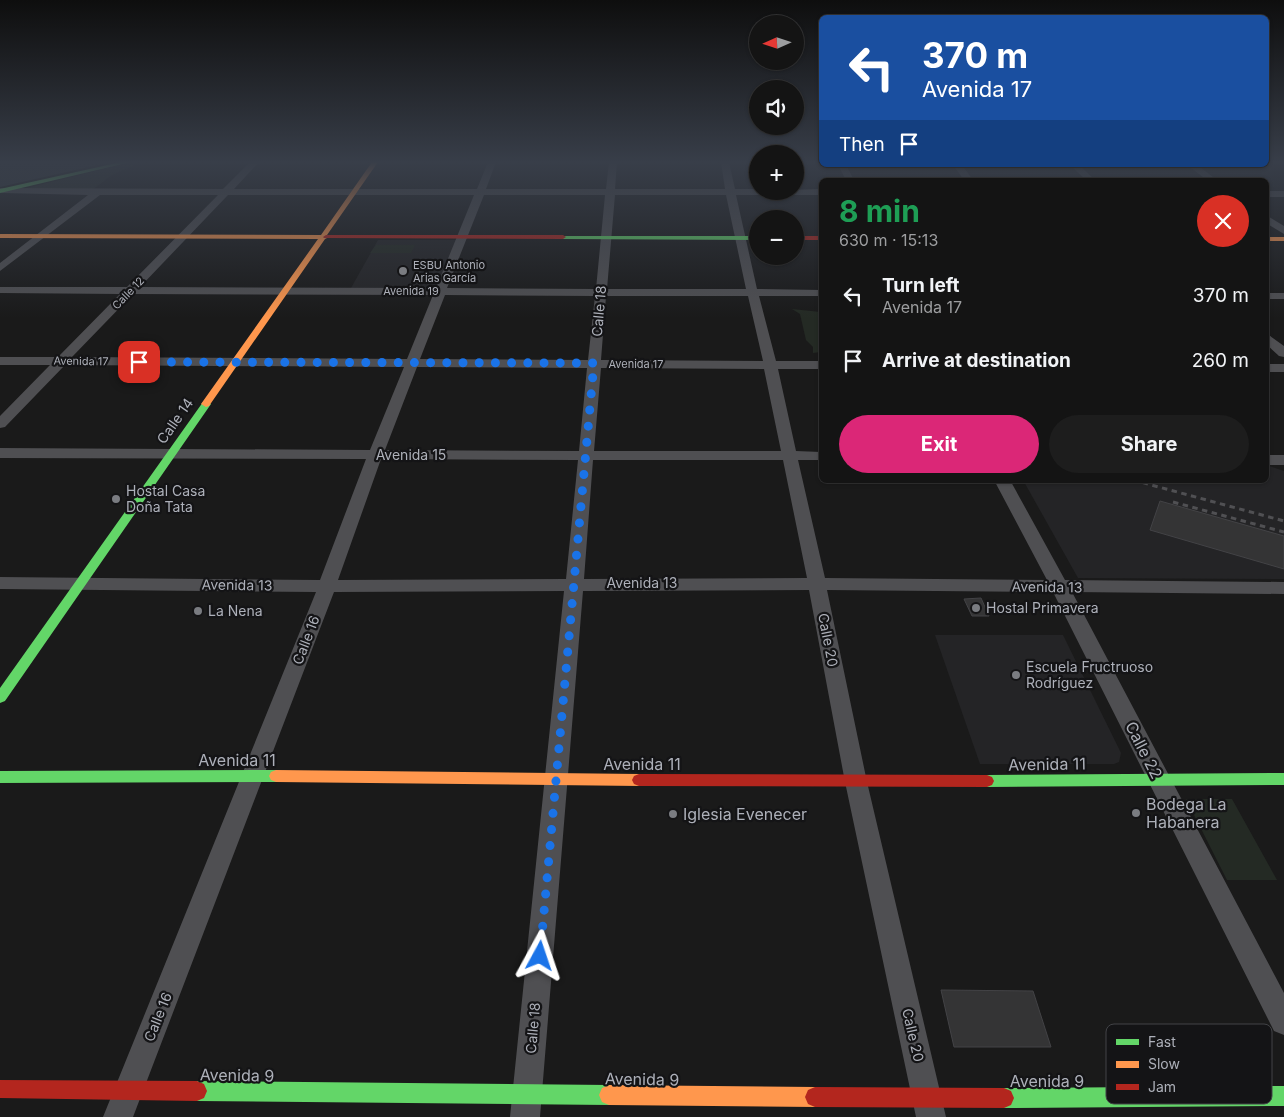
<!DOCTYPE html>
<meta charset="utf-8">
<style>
body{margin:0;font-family:Inter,sans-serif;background:#1d1d1d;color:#f1f3f6;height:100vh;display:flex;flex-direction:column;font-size:19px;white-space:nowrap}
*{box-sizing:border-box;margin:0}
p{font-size:16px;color:#9d9ea0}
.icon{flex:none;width:28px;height:28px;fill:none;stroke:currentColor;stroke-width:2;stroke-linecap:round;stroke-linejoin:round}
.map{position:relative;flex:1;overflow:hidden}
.details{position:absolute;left:819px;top:178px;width:450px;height:305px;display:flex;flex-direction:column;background:#141414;border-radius:8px;box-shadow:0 1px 4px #0004,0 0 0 1px #333334}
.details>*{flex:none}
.banner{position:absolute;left:819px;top:15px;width:450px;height:152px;border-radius:8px;box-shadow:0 1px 4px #0004,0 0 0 1px #333334;background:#1a4fa0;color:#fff;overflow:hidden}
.needle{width:32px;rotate:267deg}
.controls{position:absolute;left:749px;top:15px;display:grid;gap:10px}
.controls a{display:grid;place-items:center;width:55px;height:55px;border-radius:50%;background:#141414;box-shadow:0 1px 4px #0004,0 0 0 1px #333334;font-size:25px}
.pin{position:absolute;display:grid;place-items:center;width:42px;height:42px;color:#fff;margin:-21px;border-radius:10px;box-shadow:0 2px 8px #0006}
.me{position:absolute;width:55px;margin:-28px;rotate:5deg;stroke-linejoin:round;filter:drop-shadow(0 0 4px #0008)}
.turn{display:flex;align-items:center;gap:18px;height:105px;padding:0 20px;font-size:22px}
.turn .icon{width:65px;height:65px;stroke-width:2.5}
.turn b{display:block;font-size:35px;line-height:42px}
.then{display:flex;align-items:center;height:48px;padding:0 20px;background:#0003;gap:10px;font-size:19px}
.round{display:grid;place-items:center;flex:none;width:52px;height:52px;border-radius:26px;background:#1d1d1d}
.head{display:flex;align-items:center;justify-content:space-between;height:85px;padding:0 20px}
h1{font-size:30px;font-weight:700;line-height:38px;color:#1e9e55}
.button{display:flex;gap:10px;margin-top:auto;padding:10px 20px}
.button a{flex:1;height:58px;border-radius:30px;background:#db2777;color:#fff;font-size:20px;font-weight:700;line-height:58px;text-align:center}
.button a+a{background:#1d1d1d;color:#f1f3f6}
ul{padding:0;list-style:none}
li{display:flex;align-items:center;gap:15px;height:65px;padding:0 20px}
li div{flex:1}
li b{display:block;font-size:19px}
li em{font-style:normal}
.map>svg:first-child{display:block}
.built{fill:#242426}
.green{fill:#242a24}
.water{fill:#32383e}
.building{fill:#343435;stroke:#434346}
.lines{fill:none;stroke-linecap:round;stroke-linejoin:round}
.street{fill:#4f4f52;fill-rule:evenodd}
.fast{fill:#63d668;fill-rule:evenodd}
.slow{fill:#ff974d;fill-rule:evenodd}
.jam{fill:#b3261e;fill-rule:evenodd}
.rail{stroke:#505053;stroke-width:3;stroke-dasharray:5.5 4.5;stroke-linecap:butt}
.route{stroke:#1a73e8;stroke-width:9;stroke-dasharray:0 16.2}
.poi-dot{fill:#7a7c81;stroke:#141416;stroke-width:2}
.labels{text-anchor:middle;stroke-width:4.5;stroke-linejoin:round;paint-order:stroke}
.far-poi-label{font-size:11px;fill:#adb0b9;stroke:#141416;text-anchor:start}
.far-street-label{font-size:11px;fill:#adb0b9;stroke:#141416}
.street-label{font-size:14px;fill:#adb0b9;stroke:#141416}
.poi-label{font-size:14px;fill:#adb0b9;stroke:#141416;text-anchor:start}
.near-street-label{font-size:16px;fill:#adb0b9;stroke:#141416}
.near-poi-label{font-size:16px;fill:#adb0b9;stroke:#141416;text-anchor:start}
.key{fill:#141416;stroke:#424347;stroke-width:1}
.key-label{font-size:14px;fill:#adb0b9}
</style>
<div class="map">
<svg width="1284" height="1117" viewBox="0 0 1284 1117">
<rect width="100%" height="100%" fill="#1a1a1a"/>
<path class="built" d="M378,240h79l-19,48h-87z
M1266,465l18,6v108l-206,-1 -55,-98h243z
M935,635h128l58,118 -2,9 -5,2h-134z"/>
<path class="green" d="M128,163l7,2 -23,10 -20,15 -69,-1z
M376,245h39l-4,8h-41z
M792,309l29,3v40l-8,1v-6l-7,-7 -6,-26z
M1186,799h46l45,81h-50z"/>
<path class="water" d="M0,162h111l-111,25z"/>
<path class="building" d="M1160,501l124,35v33l-134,-39z
M981,598l8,18h-17l-8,-17z
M941,990l92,1 18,56h-97z"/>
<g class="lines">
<path class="street" d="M250,162h9l-25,27h243l11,-27h8l-10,27h120l3,-27h8l-2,27h110l-4,-27h8l6,27h23v2l63,-2v6h-85l21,94 64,1v6h-62l17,65h45v8h-43l18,82 25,1v8h-23l27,118 222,2 -53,-100h16l55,100 219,2v12l-212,-2 212,401v42l-10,-4 -221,-439 -226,-2 40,192 79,335h-30l-71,-335 -36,-192 -226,1 -43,526h-30l54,-526 -230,1 -201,525h-30l213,-525 -316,-3v-12l320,3 46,-121 -366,-1v-10l370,2 34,-83 -339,-2 -60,62 -5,1v-12l50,-51h-50v-8h58l62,-63 -120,-1v-6h127l91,-92h-118l-100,76v-8l88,-68 -85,-2 -3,-1v-4l223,1zM228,195h246l-38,93 -296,-1zM484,195h121l-9,94 -149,-1zM615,195h111l20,94h-139zM133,294l300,1 -26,64 -335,-2zM445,295l150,1 -7,64 -168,-1zM606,296h142l15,65 -162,-1zM417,367l170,1 -8,83 -194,-1zM601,368l163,1 17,82h-187zM381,459l197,1 -12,119 -228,1zM593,460h190l24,118 -223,1z
M838,165h8l8,15h-8z
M953,165h9l11,15h-9z
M1070,165h9l16,15h-9z
M1187,165h10l20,15h-10z
M1266,191h18v6h-18z
M1266,215l18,11v8l-18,-11z
M1266,293h18v6h-18z
M1266,333l18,13v11l-5,-1 -13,-12z
M1266,364h18v8h-18z
M1266,455h18v10h-18z"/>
<path class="fast" d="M121,162h10l-131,31v-4z
M561,236h197v4l-195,-1 -3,-2z
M206,401l5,3 -206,297 -5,2v-15l203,-286z
M276,770l5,2 2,4 -2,4 -5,2 -276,1v-12z
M1284,773v12l-297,2 -5,-2 -2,-4 2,-4 5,-2z
M197,1081l412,4 7,3 3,7 -3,7 -7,3 -412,-4 -7,-3 -3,-7 3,-7z
M1284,1086v20l-280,2 -7,-3 -3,-7 3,-7 7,-3z"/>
<path class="slow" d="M372,162h6l-51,73 2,2 -4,2 -116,167 -3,1 -5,-3 117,-165 -318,-1v-4l321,1z
M1266,237h18v4h-18z
M276,770l363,4 5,2 2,4 -2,4 -5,2 -363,-4 -5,-2 -2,-4 2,-4z
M609,1085l206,2 7,3 3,7 -3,7 -7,3 -206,-2 -7,-3 -3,-7 3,-7z"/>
<path class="jam" d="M326,235h237l3,2 -3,2 -239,-1 -1,-1z
M795,236h26v4h-26z
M639,774l348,1 5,2 2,4 -2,4 -5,2 -348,-1 -5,-2 -2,-4 2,-4z
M0,1080l197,1 7,3 3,7 -3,7 -7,3 -197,-3z
M815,1087l189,1 7,3 3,7 -3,7 -7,3 -189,-1 -7,-3 -3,-7 3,-7z"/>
<path class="rail" d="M1133,480l151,41
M1173,502l111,30"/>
</g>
<linearGradient id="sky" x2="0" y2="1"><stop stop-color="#0e0e0e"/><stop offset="0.51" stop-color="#383e49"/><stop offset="1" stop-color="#383e49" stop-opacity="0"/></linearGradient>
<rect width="1284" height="318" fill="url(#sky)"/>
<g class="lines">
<path class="route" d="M139,362l455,1 -54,593"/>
</g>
<g class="poi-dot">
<circle cx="403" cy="271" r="5"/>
<circle cx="116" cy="499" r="5"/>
<circle cx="976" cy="608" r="5"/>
<circle cx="198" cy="611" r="5"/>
<circle cx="1016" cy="675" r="5"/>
<circle cx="1136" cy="813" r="5"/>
<circle cx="673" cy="814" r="5"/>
</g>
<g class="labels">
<g class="far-poi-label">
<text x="413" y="269">ESBU Antonio<tspan x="413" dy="13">Arias García</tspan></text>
</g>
<g class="far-street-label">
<text x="411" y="295">Avenida 19</text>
<text transform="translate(128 293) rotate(-46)" y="4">Calle 12</text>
<text transform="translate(81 361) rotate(1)" y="4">Avenida 17</text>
<text x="636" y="368">Avenida 17</text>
</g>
<g class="street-label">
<text transform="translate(599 311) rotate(-85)" y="5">Calle 18</text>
<text transform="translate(175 421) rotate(-55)" y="5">Calle 14</text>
<text x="411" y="460">Avenida 15</text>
<text x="642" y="588">Avenida 13</text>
<text transform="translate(237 585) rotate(1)" y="5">Avenida 13</text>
<text transform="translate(1047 587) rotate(1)" y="5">Avenida 13</text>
<text transform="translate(306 640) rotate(-69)" y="5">Calle 16</text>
<text transform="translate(828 640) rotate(79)" y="5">Calle 20</text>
<text transform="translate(158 1017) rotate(-68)" y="5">Calle 16</text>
<text transform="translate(533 1028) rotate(-85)" y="5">Calle 18</text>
<text transform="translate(913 1035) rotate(77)" y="5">Calle 20</text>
</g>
<g class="poi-label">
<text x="126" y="496">Hostal Casa<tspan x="126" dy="16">Doña Tata</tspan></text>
<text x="986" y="613">Hostal Primavera</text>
<text x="208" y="616">La Nena</text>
<text x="1026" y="672">Escuela Fructruoso<tspan x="1026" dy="16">Rodríguez</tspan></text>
</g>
<g class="near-street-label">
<text transform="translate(1144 750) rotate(63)" y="6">Calle 22</text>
<text x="237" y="766">Avenida 11</text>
<text x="642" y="770">Avenida 11</text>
<text transform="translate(1047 764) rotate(-1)" y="6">Avenida 11</text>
<text transform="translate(237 1075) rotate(1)" y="6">Avenida 9</text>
<text transform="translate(642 1079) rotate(1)" y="6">Avenida 9</text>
<text x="1047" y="1087">Avenida 9</text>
</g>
<g class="near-poi-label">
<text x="1146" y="810">Bodega La<tspan x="1146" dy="18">Habanera</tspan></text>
<text x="683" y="820">Iglesia Evenecer</text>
</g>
</g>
<rect x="1106" y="1024" width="166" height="80" rx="8" class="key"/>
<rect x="1116" y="1039" width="23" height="6" fill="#63d668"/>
<rect x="1116" y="1061" width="23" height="7" fill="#ff974d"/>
<rect x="1116" y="1084" width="23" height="6" fill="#b3261e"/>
<g class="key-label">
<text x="1148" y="1047">Fast</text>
<text x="1148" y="1069">Slow</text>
<text x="1148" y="1092">Jam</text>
</g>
</svg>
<div class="controls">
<a><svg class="needle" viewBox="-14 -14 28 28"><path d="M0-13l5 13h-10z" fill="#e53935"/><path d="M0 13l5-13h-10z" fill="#9d9ea0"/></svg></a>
<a><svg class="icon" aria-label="sound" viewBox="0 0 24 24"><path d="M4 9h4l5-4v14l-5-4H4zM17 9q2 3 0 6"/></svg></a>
<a>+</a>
<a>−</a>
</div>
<div class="pin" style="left:139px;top:362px;background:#d93025"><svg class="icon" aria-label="arrive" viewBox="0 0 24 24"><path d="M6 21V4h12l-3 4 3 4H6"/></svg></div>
<svg class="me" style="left:540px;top:956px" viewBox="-20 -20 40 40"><path d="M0-17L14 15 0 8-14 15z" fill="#1a73e8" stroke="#fff" stroke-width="4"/></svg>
<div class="banner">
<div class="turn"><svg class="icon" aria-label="left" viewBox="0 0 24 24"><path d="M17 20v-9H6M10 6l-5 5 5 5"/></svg><div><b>370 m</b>Avenida 17</div></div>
<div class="then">Then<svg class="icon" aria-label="arrive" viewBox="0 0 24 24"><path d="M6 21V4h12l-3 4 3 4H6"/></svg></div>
</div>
<section class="details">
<div class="head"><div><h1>8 min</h1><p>630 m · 15:13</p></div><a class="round" style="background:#d93025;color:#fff"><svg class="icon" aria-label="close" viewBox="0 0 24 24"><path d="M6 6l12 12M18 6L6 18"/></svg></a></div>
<ul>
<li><svg class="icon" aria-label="left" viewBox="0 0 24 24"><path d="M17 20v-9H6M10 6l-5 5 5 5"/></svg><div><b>Turn left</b><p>Avenida 17</p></div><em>370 m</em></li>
<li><svg class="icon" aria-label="arrive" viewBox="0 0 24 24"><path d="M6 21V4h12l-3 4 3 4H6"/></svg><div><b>Arrive at destination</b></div><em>260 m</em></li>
</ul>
<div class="button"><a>Exit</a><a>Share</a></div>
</section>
</div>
